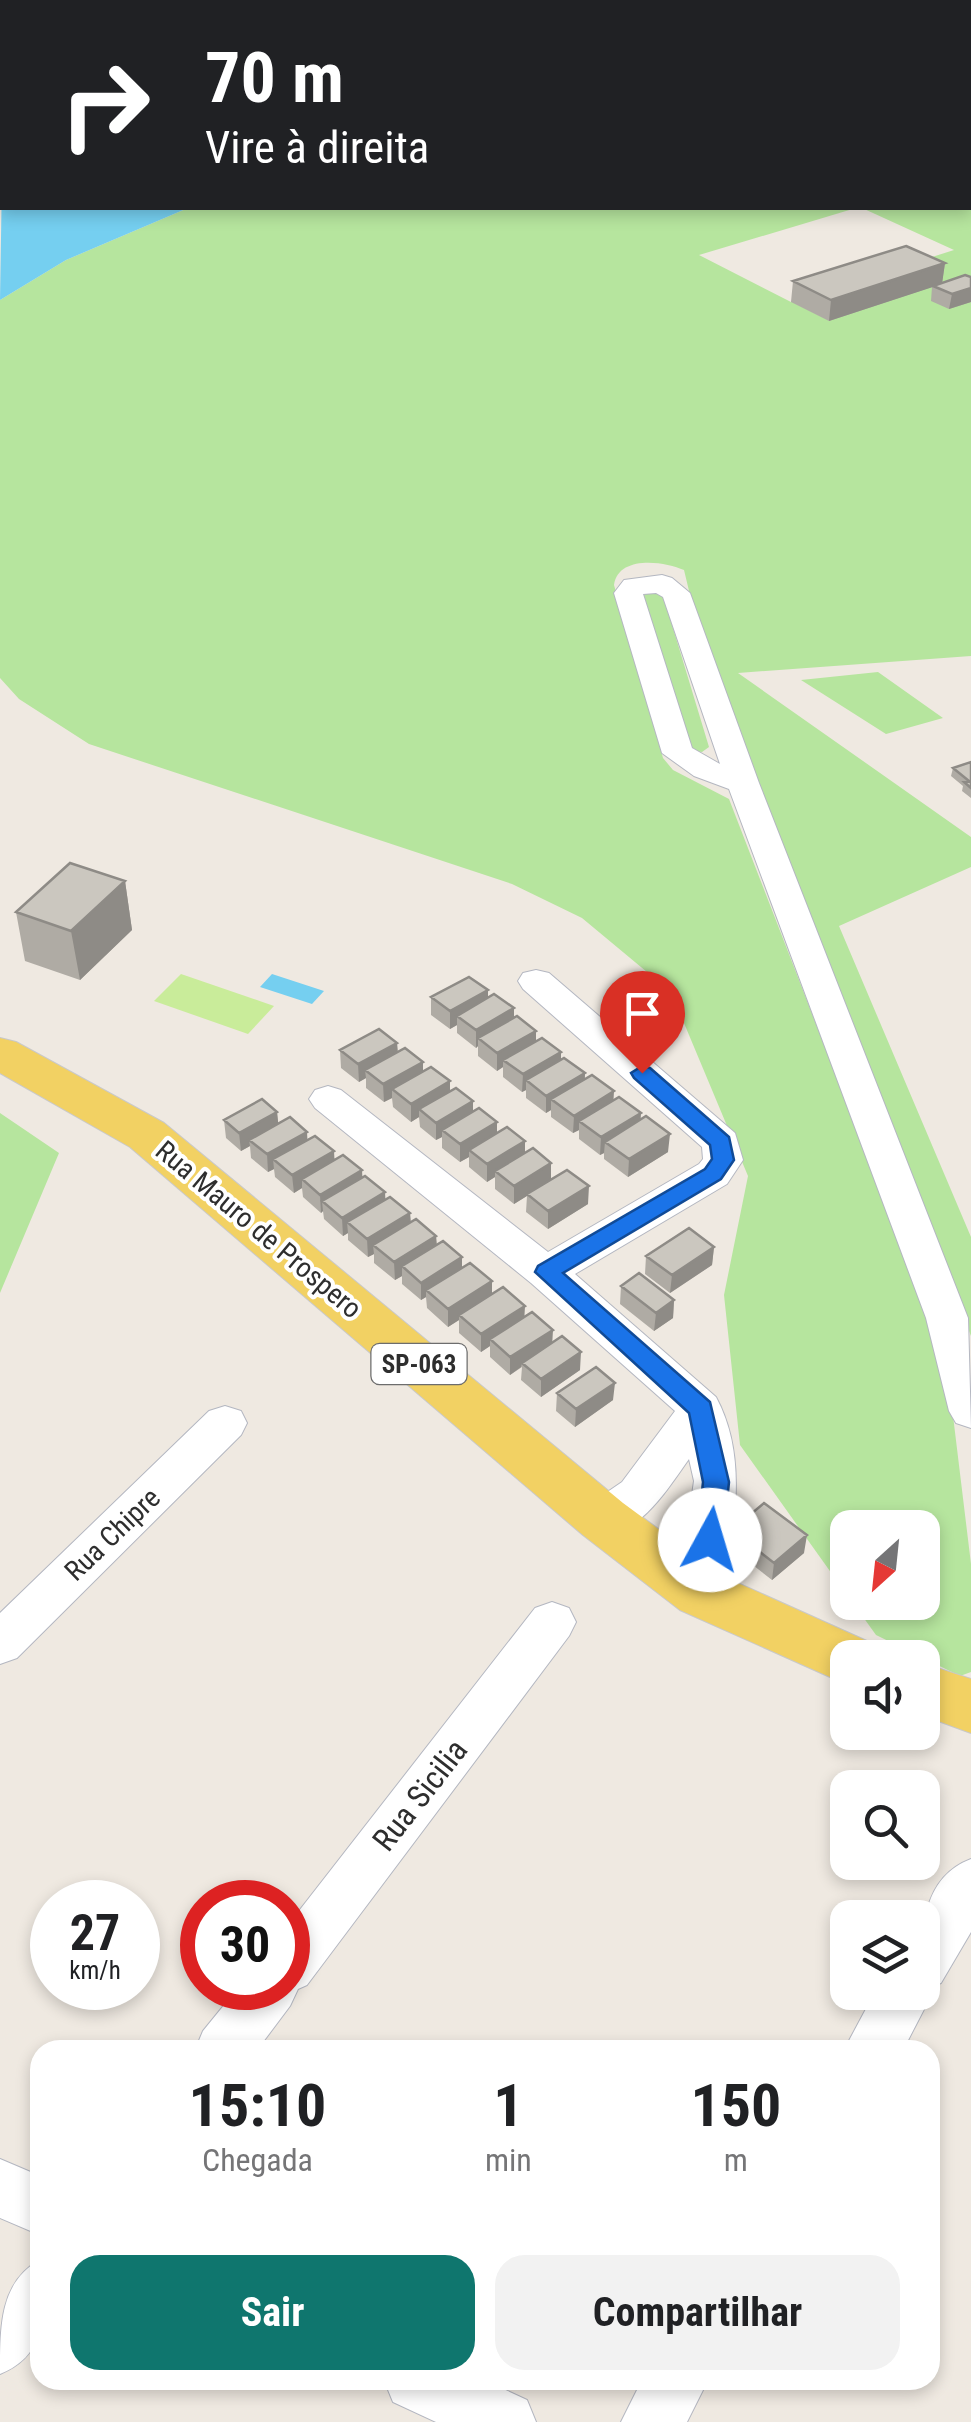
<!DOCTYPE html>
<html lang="pt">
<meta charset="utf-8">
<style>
body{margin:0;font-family:"Roboto Condensed",sans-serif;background:#f2f2f2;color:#202124;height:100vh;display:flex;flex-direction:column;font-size:38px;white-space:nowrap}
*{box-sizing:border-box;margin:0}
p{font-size:32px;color:#757577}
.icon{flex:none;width:55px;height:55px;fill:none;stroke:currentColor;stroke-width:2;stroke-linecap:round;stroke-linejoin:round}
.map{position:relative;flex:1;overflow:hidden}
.side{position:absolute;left:30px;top:2040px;width:910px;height:350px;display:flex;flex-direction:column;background:#fff;border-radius:30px;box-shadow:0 5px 15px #0003}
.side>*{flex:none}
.hud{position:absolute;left:0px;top:0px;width:972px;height:210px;box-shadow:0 5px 15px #0003;background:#202124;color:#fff;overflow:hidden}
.needle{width:65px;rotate:207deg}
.fabs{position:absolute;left:830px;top:1510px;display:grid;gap:20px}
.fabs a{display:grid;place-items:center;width:110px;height:110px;border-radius:20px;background:#fff;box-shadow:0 5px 15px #0003;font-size:50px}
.speed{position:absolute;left:30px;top:1880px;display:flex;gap:20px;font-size:50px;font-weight:700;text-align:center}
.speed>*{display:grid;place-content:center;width:130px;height:130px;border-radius:50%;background:#fff;box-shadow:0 5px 15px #0003;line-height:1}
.speed small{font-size:25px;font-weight:400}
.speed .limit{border:15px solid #d22;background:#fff;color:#111}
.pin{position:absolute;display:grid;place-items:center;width:85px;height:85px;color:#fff;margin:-102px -42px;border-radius:50% 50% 50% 0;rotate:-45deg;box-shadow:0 0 10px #0007}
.pin .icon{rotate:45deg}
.me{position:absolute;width:110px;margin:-55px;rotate:6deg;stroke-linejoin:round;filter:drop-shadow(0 0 8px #0008)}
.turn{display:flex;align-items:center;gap:35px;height:210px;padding:0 40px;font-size:45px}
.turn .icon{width:130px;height:130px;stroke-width:2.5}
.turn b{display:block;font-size:70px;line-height:85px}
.eta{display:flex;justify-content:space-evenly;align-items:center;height:170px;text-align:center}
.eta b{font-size:60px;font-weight:700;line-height:70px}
.button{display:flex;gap:20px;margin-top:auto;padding:20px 40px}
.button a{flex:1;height:115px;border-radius:30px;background:#0f766e;color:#fff;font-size:40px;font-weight:700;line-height:115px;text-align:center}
.button a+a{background:#f2f2f2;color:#202124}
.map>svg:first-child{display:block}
.green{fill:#b6e59e}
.pitch{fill:#c9ec9a}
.water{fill:#75cff0}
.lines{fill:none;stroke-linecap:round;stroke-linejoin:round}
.minor-casing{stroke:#b4b7c1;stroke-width:2}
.major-casing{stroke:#c9c9c9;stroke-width:2}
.minor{fill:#fff;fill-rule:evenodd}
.major{fill:#f2d163;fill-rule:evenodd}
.wall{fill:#afaba4}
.shaded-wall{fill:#8e8b86}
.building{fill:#cbc7bf;stroke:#8e8b86;stroke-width:2.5}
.route{fill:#1a73e8;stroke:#114b97;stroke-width:2.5}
.labels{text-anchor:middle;stroke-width:8;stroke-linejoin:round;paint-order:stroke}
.shield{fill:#fff;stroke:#6d6d6d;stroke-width:2.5}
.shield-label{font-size:25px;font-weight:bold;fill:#2e2e2e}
.street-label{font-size:28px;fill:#2e2e2e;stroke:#fff}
.near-street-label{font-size:32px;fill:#2e2e2e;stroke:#fff}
</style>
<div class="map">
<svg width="971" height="2422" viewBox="0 0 971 2422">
<rect width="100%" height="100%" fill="#efe9e1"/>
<path class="green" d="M0,0h971v656l-233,17 233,164v30l-132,59 132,311v99l-263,-666 -24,-100c-20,-9 -66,-15 -70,15l49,173 10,12 56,29 195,504 26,88 21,173v108l-11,4 -84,-41 -23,-32 69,-1v-74h-74l-1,67 -107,-150 -16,-150 24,-119 -77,-184 -89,-74 -70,-34 -423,-140 -70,-45 -19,-21v-378l66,-40 122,-52h668l-157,47 92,47 163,-52 -92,-42h108v-206h-968l-2,176z
M656,591l7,4 46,152 -7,5 -9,-1 -51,-156z
M878,672l65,46 -57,16 -85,-54z
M0,1113l59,40 -59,140z"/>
<path class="pitch" d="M181,974l93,32 -26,28 -94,-33z"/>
<path class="water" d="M2,177v31h186l-122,52 -66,40z
M272,974l52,17 -12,13 -52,-17z"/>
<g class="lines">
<defs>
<path id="minor" d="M662,575l10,3 18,15 69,190 209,535 3,110 -15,-5 -7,-12 -23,-93 -197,-529 -35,-13 -32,-23 -48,-160 10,-13zM656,593l7,4 57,167 -28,-16 -49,-154z
M536,970l13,3 186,160 8,27 -16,24 -152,90 141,123c33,61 17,131 8,196l-6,14 -17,6 -17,-6 -6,-14 16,-112 -5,-22c-23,32 -56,88 -102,73l-7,-13 7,-13 35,-24 53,-71 -144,-128 -216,-175 -6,-9 6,-9 13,-4 13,4 207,162 151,-88 4,-5 -1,-12 -179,-158 -5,-8 5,-8z
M225,1406l16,5 6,12 -6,12 -224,223 -17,6v-51l209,-202z
M552,1602l17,6 7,14 -7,14 -262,349 -9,4 -8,17 -33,44h-62l8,-19 35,-43h50v-63l247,-317z
M971,1859v73l-30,51 -10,4 2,5 -30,58h-59l31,-58h47c0,-49 -6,-112 49,-133z
M0,2159l40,17v59l-40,-17z
M40,2260c0,49 13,92 -40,114 0,-49 0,-92 40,-114z
M384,2380h100l43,20 9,22h-100l-43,-20z
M642,2380h66l-21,42h-66z"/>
<path id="major" d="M0,1038l16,4 148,81 459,380 99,73 147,66 8,16h-29v27l-168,-75 -97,-75 -453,-388 -130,-74z
M922,1663l49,16v54l-49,-18z"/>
</defs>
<use href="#minor" class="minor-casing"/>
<use href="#major" class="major-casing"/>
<use href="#minor" class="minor"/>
<use href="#major" class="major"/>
</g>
<path class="wall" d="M945,263l-3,20 29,-6v25l-22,7 -18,-8 1,-14 -103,34 -38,-19 2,-21z
M971,762v36l-9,-7 1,-5 -12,-10 2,-8z
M125,881l7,49 -52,50 -55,-19 -9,-49z
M488,990v8l26,10v10l22,13v10l25,11v8l24,13v6l56,40 27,33 -40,25 -24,-18v-6l-4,2 -21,-16v-9l-6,3 -22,-16v-7l-5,3 -20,-15v-8l-4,2 -19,-15v-10l-6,4 -19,-15v-10l-2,2 -19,-15v-8l-7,4 -19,-14v-18z
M397,1043l1,9 25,10v9l27,20 23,21 24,10v11l28,8v12l26,27 37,24 -40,25 -22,-17 1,-16 -13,8 -19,-15v-12l-8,5 -18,-15v-10l-9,5 -18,-14v-11l-6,3 -16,-13 -1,-10 -8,5 -18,-15 -1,-9 -8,4 -18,-14v-10l-7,4 -18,-14 -1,-18z
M277,1112l1,11 29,9v8l55,37 23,22 25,14 1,9 25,14 1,9 25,12v11l30,13v13l33,22 55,54 -39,27 -20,-17 1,-13 -12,8 -20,-18v-11l-9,6 -22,-19v-13l-11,7 -21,-19 -1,-11 -5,3 -19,-16v-8l-7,4 -21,-17v-9l-6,3 -20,-17v-7l-5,3 -19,-17 -1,-8 -2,2 -18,-16 -1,-9 -8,5 -19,-16 -1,-8 -6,3 -17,-14 -1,-12 -9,5 -15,-13 -2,-18z
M714,1247l-2,18 -42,28 -25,-19 1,-18z
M621,1286l53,14 -1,18 -19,13 -34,-27z
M557,1393l56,7 -38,27 -19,-16z
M732,1530l72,23 -32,27 -42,-33z"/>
<path class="shaded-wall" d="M945,263l-3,21 -113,37 2,-21z
M971,288v14l-22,7 3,-15z
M125,881l7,49 -52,50 -9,-49z
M488,990v18l-31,8v9l-7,4v-18z
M514,1008v18l-36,12v8l-2,2v-18z
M536,1031v18l-33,11v7l-6,4v-18z
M397,1043l1,18 -33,9 1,8 -7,4 -1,-18z
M561,1052v18l-35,10v10l-4,2 1,-18z
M423,1062v18l-31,9v9l-8,4 -1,-18z
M585,1073l-1,18 -33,8v11l-5,3v-17z
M450,1081v18l-31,10v8l-8,5v-18z
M614,1091l-1,18 -34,12v9l-6,3 1,-17z
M473,1101v18l-31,11v7l-6,3v-17z
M277,1112l2,18 -30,10 1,6 -9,5 -2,-18z
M641,1113l-1,18 -35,11 -1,11 -4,2 1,-18z
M497,1122v18l-28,10v7l-9,5v-18z
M307,1132l1,18 -35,9 1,10 -6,3 -1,-18z
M670,1134l-2,18 -40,25 1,-18z
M525,1141v18l-30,12v6l-8,5v-18z
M334,1151l1,18 -33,10v9l-8,5 -2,-18z
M551,1163v18l-37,23v-18z
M362,1170l1,18 -41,13 1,10 -2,2 -1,-18z
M589,1186l-1,18 -40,25v-18z
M385,1192l1,18 -39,12 1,11 -5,3 -1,-18z
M410,1213l1,18 -38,14 1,9 -6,3 -1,-18z
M436,1236l1,18 -35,12v10l-7,4 -1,-18z
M714,1247l-2,18 -42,28 2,-18z
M462,1257v18l-36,15v7l-5,3v-17z
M492,1281v18l-33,16v5l-11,7v-18z
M674,1300l-1,18 -19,13 2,-18z
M525,1306l-1,18 -34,15v7l-9,6v-18z
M553,1330l-1,17 -30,16 -1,4 -11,8v-18z
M581,1352l-1,18 -39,27v-18z
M615,1383l-2,17 -38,27 1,-18z
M807,1535l-3,18 -32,27 2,-17z"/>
<path class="building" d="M906,246l39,17 -114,37 -38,-19z
M965,275l6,2v11l-19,6 -19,-8z
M971,762v26l-7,-6 5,-1 -16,-13z
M70,863l55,18 -54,50 -55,-19z
M469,977l19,13 -38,21 -19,-14z
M494,994l20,14 -38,22 -19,-14z
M517,1016l19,15 -39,22 -19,-15z
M379,1029l18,14 -39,21 -18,-14z
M542,1038l19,14 -38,22 -20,-14z
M405,1048l18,14 -40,22 -18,-14z
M564,1058l21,15 -39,23 -20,-16z
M431,1067l19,14 -39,23 -19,-15z
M592,1075l22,16 -40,25 -23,-17z
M456,1088l17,13 -37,22 -17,-14z
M619,1097l22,16 -40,24 -22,-16z
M262,1099l15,13 -38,21 -15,-13z
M479,1108l18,14 -37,22 -18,-14z
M646,1116l24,18 -41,25 -24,-17z
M290,1117l17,15 -40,22 -18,-14z
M507,1127l18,14 -38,23 -18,-14z
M315,1136l19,15 -42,24 -19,-16z
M533,1148l18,15 -37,23 -19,-15z
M343,1155l19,15 -42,25 -18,-16z
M567,1170l22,16 -41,25 -21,-17z
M365,1176l20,16 -43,26 -20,-17z
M390,1197l20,16 -43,26 -20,-17z
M416,1219l20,17 -42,26 -21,-17z
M689,1228l25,19 -42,28 -26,-19z
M443,1241l19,16 -41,26 -19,-17z
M470,1263l22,18 -44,28 -22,-19z
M639,1273l35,27 -18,13 -35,-27z
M503,1287l22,19 -44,28 -22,-19z
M532,1312l21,18 -43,27 -20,-18z
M562,1336l19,16 -40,27 -19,-16z
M596,1367l19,16 -39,26 -19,-16z
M764,1503l43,32 -33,28 -42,-33z"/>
<path class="route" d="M642,1066l8,2 79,69 5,23 -13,19 -158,94 147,129 19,80 -6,58 -4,8 -9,3 -10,-3 -3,-8 6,-58 -14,-69 -154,-141 3,-6 167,-97 7,-10 -2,-14 -76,-67 -3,-5z"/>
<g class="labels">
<rect class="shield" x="371.5" y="1344" width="95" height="40" rx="8"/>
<g class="shield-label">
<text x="419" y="1373">SP-063</text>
</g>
<g class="street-label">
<text transform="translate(259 1229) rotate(40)" y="10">Rua Mauro de Prospero</text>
<text transform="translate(112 1534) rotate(-44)" y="10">Rua Chipre</text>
</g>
<g class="near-street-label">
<text transform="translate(420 1795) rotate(-52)" y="11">Rua Sicilia</text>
</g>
</g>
</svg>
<div class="fabs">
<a><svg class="needle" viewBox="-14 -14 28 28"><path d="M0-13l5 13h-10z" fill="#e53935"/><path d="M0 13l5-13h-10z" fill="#757577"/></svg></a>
<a><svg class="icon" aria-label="sound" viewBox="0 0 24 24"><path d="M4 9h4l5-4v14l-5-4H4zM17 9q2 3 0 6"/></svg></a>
<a><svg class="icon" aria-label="search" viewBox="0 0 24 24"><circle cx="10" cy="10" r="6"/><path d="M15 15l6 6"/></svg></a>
<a><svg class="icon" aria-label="layers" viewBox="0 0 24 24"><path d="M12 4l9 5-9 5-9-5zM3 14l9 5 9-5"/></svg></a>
</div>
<div class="speed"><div>27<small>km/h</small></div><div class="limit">30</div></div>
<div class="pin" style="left:642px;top:1073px;background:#d93025"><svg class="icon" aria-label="arrive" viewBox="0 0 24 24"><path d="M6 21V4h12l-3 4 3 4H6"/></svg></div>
<svg class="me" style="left:710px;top:1540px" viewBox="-20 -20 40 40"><circle r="19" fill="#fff"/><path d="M0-13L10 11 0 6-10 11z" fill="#1a73e8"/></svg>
<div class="hud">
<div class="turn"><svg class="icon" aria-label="right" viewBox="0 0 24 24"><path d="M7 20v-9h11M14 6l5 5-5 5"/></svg><div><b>70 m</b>Vire à direita</div></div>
</div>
<section class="side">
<div class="eta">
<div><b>15:10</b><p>Chegada</p></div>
<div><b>1</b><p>min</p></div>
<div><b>150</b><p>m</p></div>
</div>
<div class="button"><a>Sair</a><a>Compartilhar</a></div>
</section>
</div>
